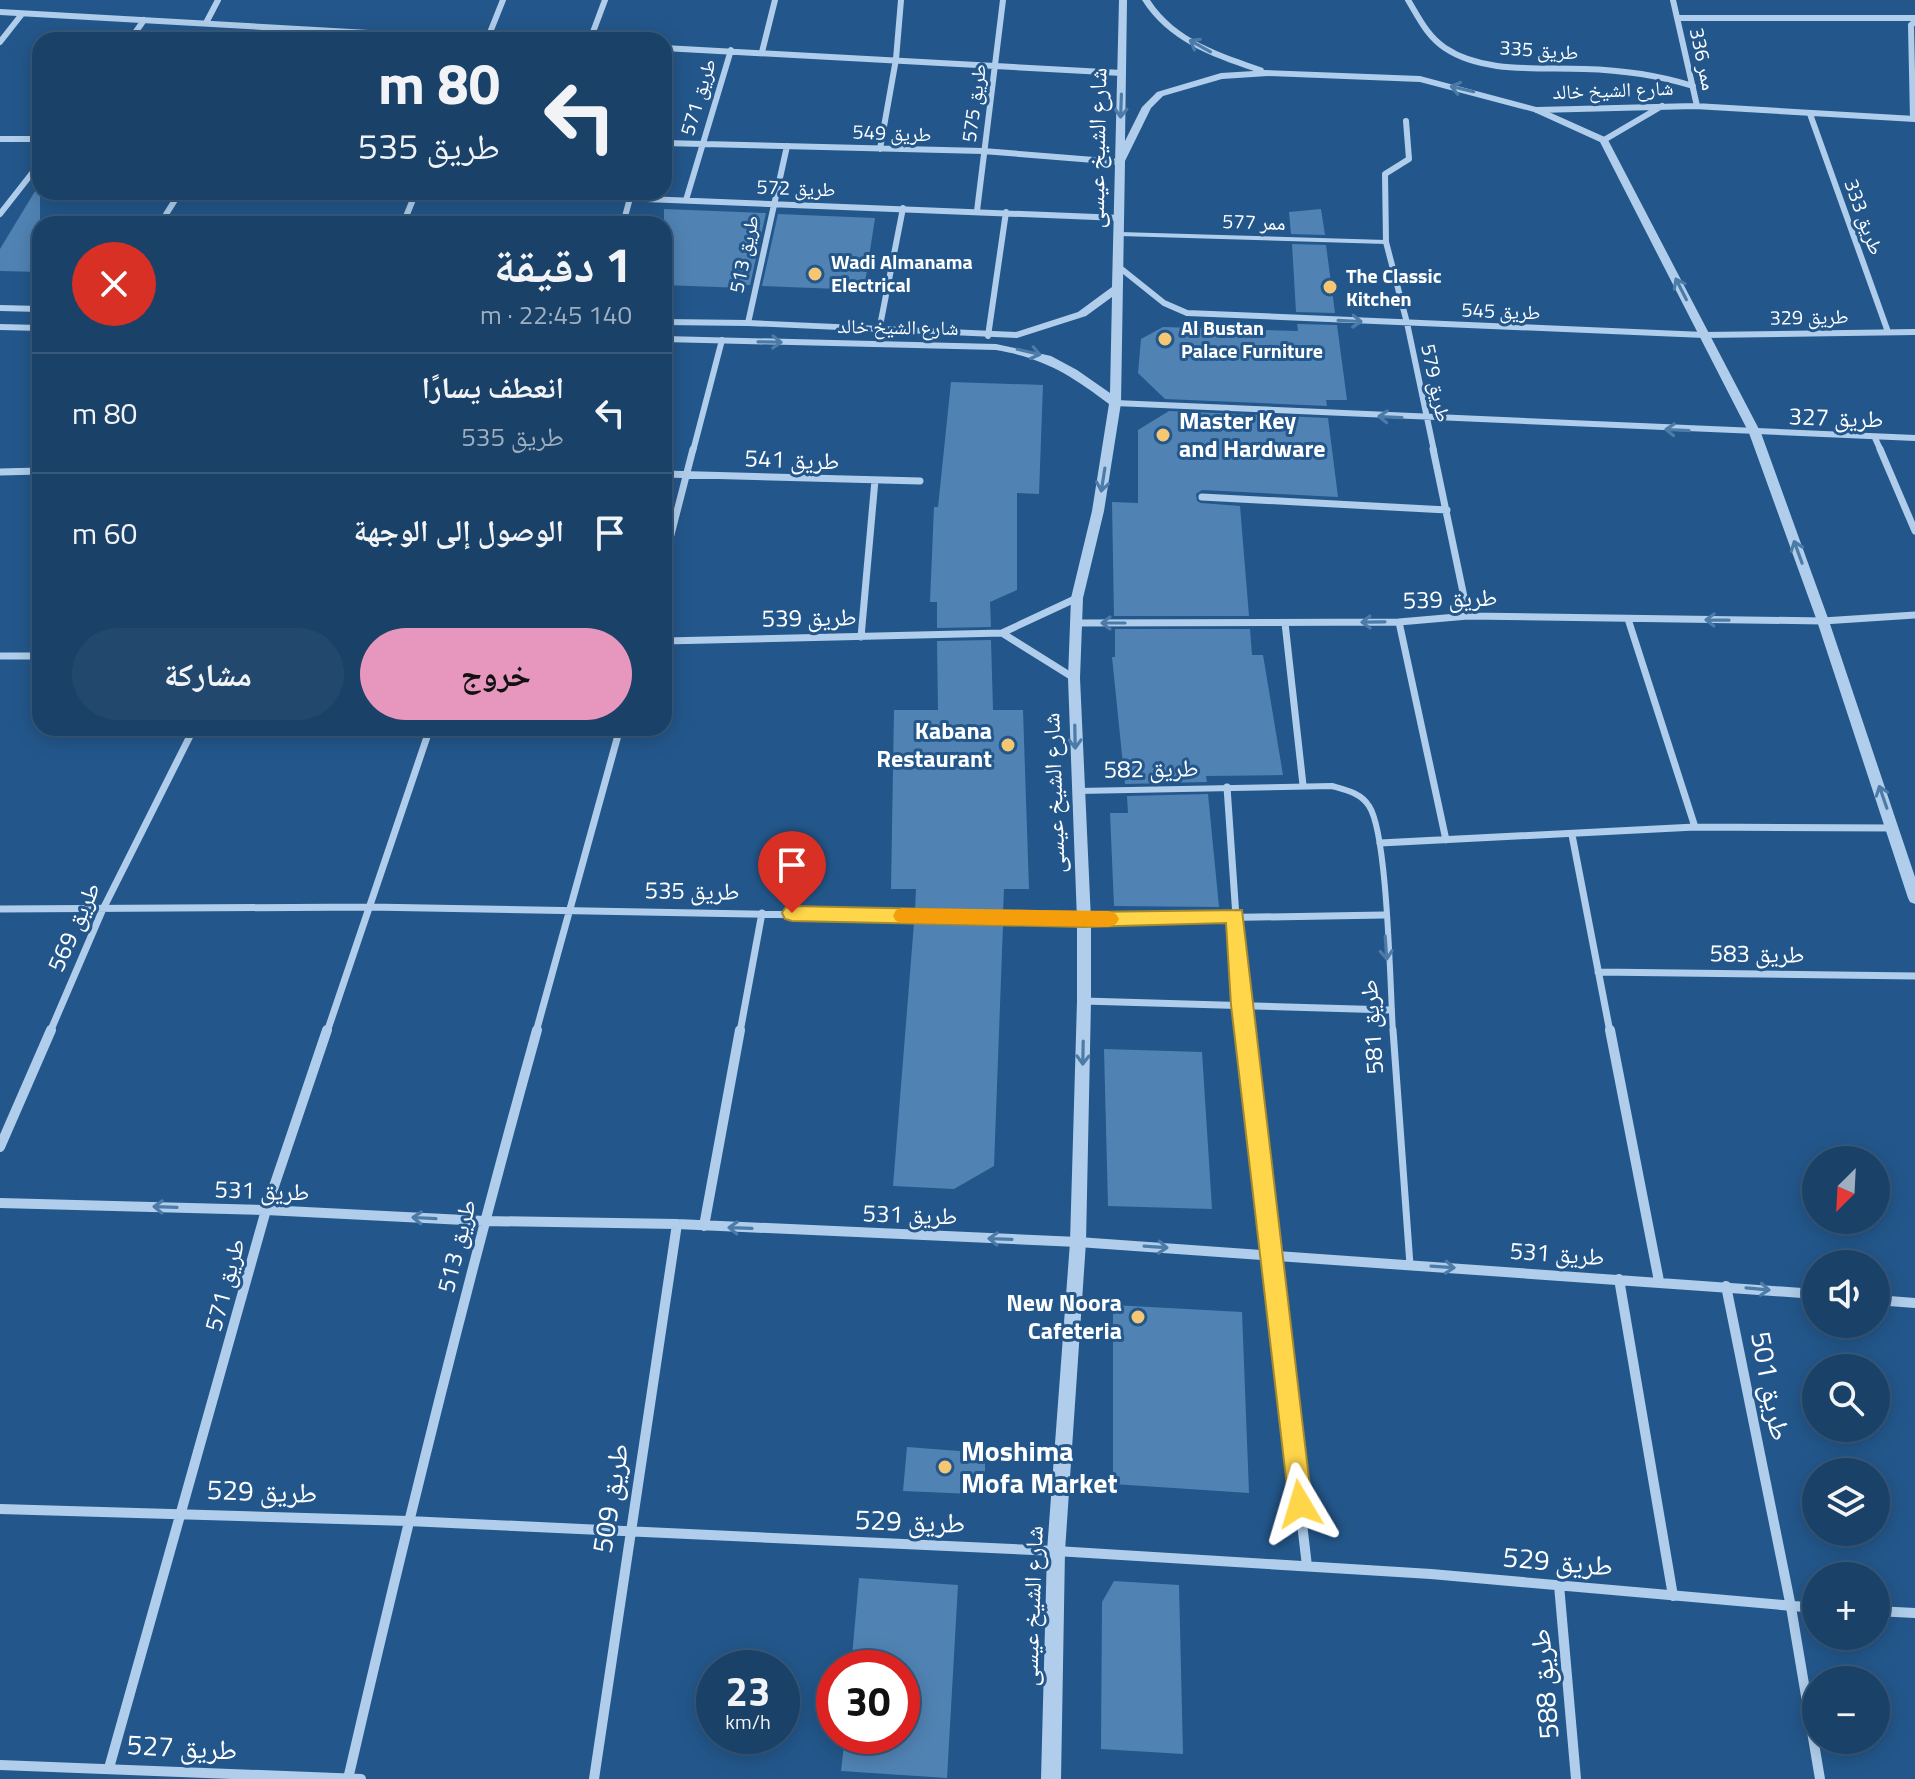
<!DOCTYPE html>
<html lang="ar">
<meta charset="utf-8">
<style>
body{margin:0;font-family:"Titillium Web","Noto Naskh Arabic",sans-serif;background:#23486e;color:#f1f3f6;direction:rtl;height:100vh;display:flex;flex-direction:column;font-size:30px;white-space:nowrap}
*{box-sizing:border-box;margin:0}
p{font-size:26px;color:#9fafc0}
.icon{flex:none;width:44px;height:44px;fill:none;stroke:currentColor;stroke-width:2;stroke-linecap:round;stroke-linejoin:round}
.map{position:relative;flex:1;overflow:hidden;direction:ltr}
.side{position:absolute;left:32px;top:216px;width:640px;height:520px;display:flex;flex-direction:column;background:#1a4168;border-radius:24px;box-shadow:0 4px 20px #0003,0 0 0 2px #385a7c;direction:rtl}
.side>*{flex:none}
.top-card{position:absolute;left:32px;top:32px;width:640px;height:168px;border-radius:24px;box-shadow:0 4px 20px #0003,0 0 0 2px #385a7c;direction:rtl;background:#1a4168;color:#f1f3f6;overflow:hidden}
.needle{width:52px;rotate:204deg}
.fabs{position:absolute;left:1802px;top:1146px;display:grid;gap:16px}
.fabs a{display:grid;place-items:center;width:88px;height:88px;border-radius:50%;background:#1a4168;box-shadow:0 4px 20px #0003,0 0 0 2px #385a7c;font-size:40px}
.speed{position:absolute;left:696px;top:1650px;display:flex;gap:16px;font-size:40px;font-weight:700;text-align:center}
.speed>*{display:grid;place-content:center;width:104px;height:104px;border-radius:50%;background:#1a4168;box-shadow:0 4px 20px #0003,0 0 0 2px #385a7c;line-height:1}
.speed small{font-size:20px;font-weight:400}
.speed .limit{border:12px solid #d22;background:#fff;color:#111}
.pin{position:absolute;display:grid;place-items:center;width:68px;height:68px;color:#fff;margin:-82px -34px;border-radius:50% 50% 50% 0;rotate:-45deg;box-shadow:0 0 8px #0007}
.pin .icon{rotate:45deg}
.me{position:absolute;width:88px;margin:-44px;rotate:353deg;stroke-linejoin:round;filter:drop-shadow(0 0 6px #0008)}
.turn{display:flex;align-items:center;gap:28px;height:168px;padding:0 40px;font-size:36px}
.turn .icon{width:104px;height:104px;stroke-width:2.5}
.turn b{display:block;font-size:56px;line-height:68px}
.round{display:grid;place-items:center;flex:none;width:84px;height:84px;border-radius:42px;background:#23486e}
.headline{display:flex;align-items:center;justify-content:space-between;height:136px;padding:0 40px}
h1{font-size:48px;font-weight:700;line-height:60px}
.primary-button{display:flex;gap:16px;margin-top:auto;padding:16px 40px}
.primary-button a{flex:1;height:92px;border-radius:48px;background:#e797bd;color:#111;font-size:32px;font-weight:700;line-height:92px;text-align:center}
.primary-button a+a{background:#23486e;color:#f1f3f6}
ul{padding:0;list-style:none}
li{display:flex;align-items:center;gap:24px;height:120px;padding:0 40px;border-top:2px solid #385a7c}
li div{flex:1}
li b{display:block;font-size:30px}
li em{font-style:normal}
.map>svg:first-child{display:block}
.building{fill:#5083b4}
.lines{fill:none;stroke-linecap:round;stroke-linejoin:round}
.service-far2{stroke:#b0ceeb;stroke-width:4}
.service-far1{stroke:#b0ceeb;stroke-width:6}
.service{stroke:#b0ceeb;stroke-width:7}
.minor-far2{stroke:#b0ceeb;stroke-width:6}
.minor-far1{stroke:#b0ceeb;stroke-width:7}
.minor{stroke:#b0ceeb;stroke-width:10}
.tertiary{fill:#b0ceeb;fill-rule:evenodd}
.oneway{stroke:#4d7ba8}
.route{fill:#ffd54a;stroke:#a68a30;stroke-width:2}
.slow{fill:#f59e0b}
.poi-dot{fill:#f6c772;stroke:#23578b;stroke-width:3}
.labels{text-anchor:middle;stroke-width:6;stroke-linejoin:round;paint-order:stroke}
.far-street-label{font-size:20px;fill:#fff;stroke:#23578b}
.far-poi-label{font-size:20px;font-weight:bold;fill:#fff;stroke:#23578b;text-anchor:start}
.street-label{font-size:24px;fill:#fff;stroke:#23578b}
.poi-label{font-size:24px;font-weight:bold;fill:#fff;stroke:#23578b;text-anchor:end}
.near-street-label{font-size:28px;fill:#fff;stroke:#23578b}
.near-poi-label{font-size:28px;font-weight:bold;fill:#fff;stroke:#23578b;text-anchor:start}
</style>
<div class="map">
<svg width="1915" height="1779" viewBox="0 0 1915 1779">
<rect width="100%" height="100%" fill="#23578b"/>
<path class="building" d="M40,183v89l-40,-1v-22z
M664,209l102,4 -16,72h-7v3l-79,-3z
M1321,209l4,26 -34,-1 -2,-22z
M778,214l97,4 -11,72 -102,-4z
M1292,244l34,1 9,68 -39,-1z
M1297,324l40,1 10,75h-21l1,6 -162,-7 -27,-26 3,-34 22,-12 135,4z
M951,382l92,3 -4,109 -22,-1v97l-27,12 1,25 -54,1v-26h-7l4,-95h4z
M1169,411l159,7 10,79 -136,-7 -6,4 1,7 4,2 39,3 9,110h-135l-2,-114 26,1v-73z
M1115,629h135l2,26h11l20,120 -77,1 1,6 -82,2 -13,-127h3z
M991,640l2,70h30l6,179h-25l-1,23 -88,-2 1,-21h-25l3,-179h44l-1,-69z
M1208,794l11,113 -105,-1 -4,-93h18l-1,-17z
M914,923l89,2 -9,241 -40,23 -61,-3z
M1104,1049l98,3 10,157 -104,-3z
M1113,1305l129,7 7,181 -136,-9z
M907,1447l78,6v28l-13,13 -69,-3z
M859,1578l99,7 -11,193 -106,-7 4,-35h57v-68h-51z
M1114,1581l65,4 4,169 -82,-5 1,-147z"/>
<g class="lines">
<path class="service-far2" d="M1120,234l266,8"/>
<path class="service-far1" d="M1078,791l254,-5c14,4 29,7 37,20 19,28 21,183 24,226"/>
<path class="service" d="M1393,1030l17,235"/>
<path class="minor-far2" d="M1408,0c11,18 19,36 37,48 39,26 95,19 139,21 37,1 74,6 109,17
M1673,0l24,106
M0,12l492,28
M1678,18h237
M206,23l12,-23
M130,40l14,-20
M487,40l16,-40
M590,40l15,-40
M0,42l22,-28
M664,48l458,25
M762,52l13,-52
M1537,110l158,-4 220,13
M1810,114l78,218
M1913,119l-2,-94 4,-3
M1406,121l3,38 -24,15 1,68 21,81 27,128
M0,139h40
M1604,140l58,-34
M664,143l319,8 136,11
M880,149l16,-90 5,-59
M471,192l649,26
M686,200l45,-150
M977,211l26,-211
M0,214l40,-51
M160,224l20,-32
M403,224l13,-32
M623,224l7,-26
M1119,267l45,36 23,10 517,22 211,-3
M748,323l39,-177
M879,331l24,-123
M988,336l18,-124
M1115,403l800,35
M1875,438l6,13
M693,451l29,-111"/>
<path class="minor-far1" d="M1433,449l35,167
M1880,449l35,82
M0,472l40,-1
M664,474l256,7
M1202,497l245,13
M664,562l29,-113
M1628,619l67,208
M1399,622l47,218
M1078,623l321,-1 69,-6 355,5 92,-6
M1285,623l18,162
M1002,633l72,45
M861,637l14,-157
M664,641l338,-8 75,-35
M0,656h40
M1227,787l17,245
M1572,835l38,197
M1380,843l315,-16 199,1
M0,909l370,-2 714,13 300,-5
M1598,972l317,4
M1084,1001l307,9
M50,1032l52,-121 92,-183
M327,1032l103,-304
M536,1032l84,-304
M740,1032l22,-119"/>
<path class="minor" d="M1244,1030l63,536
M1610,1030l49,251
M0,1147l51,-117
M0,1203l266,7 218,11 193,3 401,18 738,52
M704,1226l36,-196
M1619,1279l54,317
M1726,1286l65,321 29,172
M1876,1300l39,3
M0,1509l408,12 648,30 375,23 385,34
M1559,1585l17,194
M1876,1611l39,2
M0,1765l361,14
M109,1768l157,-558 61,-180
M348,1779c58,-251 120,-501 189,-749
M594,1779l83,-555"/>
<path class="tertiary" d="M1119,0h8l-2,141 17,-34 15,-15 64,-19 33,-2c-44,-15 -86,-30 -112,-71h8c26,40 71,53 113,68l1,2 156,6 120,32 67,30 154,295 68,188 86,256v27l-5,-2 -2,-4 -91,-277 -68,-188 -149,-291 -66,-30 -114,-30 -152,-6 -46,3 -59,17 -12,12 -26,53 -4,242 -17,108 -21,87 -3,80 11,242v81l-5,241 -21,309 -4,228h-20l6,-228 23,-309 7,-241v-81l-9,-242 3,-80 21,-87 17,-107c-38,-29 -65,-46 -113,-54l-332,-8v-6l332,8 55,12 26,14 33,23 2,-96 -26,19 -69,22 -269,-12 -84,-1v-6l84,1 268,12 62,-20 34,-25z
M0,305l40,1v6l-40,-1z
M0,324l40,1v6l-40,-1z"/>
</g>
<defs><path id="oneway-shaft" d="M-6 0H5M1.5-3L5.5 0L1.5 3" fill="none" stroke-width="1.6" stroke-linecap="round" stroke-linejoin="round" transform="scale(2)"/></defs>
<g class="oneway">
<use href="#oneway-shaft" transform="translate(1200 46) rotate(-151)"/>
<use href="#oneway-shaft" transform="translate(1462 89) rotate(-167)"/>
<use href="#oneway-shaft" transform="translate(1121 106) rotate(92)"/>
<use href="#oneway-shaft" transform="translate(1681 289) rotate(-117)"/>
<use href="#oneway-shaft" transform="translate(1350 321) rotate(3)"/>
<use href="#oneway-shaft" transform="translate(770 342) rotate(1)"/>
<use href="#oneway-shaft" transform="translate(1029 352) rotate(13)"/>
<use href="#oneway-shaft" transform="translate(1390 417) rotate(-177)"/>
<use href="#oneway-shaft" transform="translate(1677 430) rotate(-177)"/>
<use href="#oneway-shaft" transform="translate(1103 480) rotate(99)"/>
<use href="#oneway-shaft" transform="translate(1798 552) rotate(-110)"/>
<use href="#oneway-shaft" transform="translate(1717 620) rotate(-179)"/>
<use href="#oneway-shaft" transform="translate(1373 622) rotate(179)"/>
<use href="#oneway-shaft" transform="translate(1113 623) rotate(-180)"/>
<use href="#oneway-shaft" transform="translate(1075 737) rotate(89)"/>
<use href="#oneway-shaft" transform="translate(1883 797) rotate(-109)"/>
<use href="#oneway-shaft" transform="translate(1386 948) rotate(86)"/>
<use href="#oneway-shaft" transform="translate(1083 1053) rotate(91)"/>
<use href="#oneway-shaft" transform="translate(165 1207) rotate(-178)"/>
<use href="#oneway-shaft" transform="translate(424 1218) rotate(-177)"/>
<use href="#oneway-shaft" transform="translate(740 1228) rotate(-178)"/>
<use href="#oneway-shaft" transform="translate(1000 1239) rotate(-178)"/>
<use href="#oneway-shaft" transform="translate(1156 1247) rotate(4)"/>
<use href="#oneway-shaft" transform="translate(1443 1267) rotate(4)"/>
<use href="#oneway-shaft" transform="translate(1758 1289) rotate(5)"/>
</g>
<path class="route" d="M792,906l292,6 158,-2 70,594 -4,8 -8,3 -8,-3 -3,-8 -58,-499 -5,-82 -142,4 -292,-6 -7,-2 -3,-6 3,-5z"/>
<path class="slow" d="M902,908l207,3 7,3 3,5 -3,5 -7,3 -207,-4 -6,-2 -3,-5 3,-6z"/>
<g class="poi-dot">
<circle cx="815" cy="274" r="8"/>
<circle cx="1330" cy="287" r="8"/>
<circle cx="1165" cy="339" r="8"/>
<circle cx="1163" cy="435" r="8"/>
<circle cx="1008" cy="745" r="8"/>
<circle cx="1138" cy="1317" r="8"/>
<circle cx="945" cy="1467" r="8"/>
</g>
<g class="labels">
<g class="far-street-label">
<text transform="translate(1539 50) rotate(4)" y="7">طريق 335</text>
<text transform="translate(1703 59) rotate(78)" y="7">ممر 336</text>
<text transform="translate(1613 90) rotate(-2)" y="7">شارع الشيخ خالد</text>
<text transform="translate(698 97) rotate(-73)" y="7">طريق 571</text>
<text transform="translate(974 103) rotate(-82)" y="7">طريق 575</text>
<text transform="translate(892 133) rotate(2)" y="7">طريق 549</text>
<text transform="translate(796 188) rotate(2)" y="7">طريق 572</text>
<text transform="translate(1864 217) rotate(70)" y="7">طريق 333</text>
<text transform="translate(1254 222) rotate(2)" y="7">ممر 577</text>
<text transform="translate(744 254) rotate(-78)" y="7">طريق 513</text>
<text transform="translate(1501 311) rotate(2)" y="7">طريق 545</text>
<text transform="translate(1809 317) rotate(-1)" y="7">طريق 329</text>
<text transform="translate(898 327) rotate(1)" y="7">شارع الشيخ خالد</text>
<text transform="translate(1436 383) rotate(78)" y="7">طريق 579</text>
</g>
<g class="far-poi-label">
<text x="831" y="269">Wadi Almanama<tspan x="831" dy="23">Electrical</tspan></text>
<text x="1346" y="283">The Classic<tspan x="1346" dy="23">Kitchen</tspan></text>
<text x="1181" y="335">Al Bustan<tspan x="1181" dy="23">Palace Furniture</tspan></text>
</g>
<g class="street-label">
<text transform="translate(1097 148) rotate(-89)" y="8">شارع الشيخ عيسى</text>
<text transform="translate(1836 418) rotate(2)" y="8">طريق 327</text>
<text transform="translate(792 460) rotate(2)" y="8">طريق 541</text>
<text transform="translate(1450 599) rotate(-2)" y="8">طريق 539</text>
<text transform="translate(809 618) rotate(-1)" y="8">طريق 539</text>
<text transform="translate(1151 769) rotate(-1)" y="8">طريق 582</text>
<text transform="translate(1054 793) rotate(-92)" y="8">شارع الشيخ عيسى</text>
<text transform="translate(692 891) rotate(1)" y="8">طريق 535</text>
<text transform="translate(74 927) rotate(-66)" y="8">طريق 569</text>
<text transform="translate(1757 954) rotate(1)" y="8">طريق 583</text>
<text transform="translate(1372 1027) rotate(-94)" y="8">طريق 581</text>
<text transform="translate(262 1191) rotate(2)" y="8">طريق 531</text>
<text transform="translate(910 1215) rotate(2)" y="8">طريق 531</text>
<text transform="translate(457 1246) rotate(-76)" y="8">طريق 513</text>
<text transform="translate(1557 1254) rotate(4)" y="8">طريق 531</text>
<text transform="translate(225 1285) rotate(-75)" y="8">طريق 571</text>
<text transform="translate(1032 1606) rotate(-88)" y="8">شارع الشيخ عيسى</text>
</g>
<g class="poi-label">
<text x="1179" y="429" text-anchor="start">Master Key<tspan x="1179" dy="28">and Hardware</tspan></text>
<text x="992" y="739">Kabana<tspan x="992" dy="28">Restaurant</tspan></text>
<text x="1122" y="1311">New Noora<tspan x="1122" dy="28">Cafeteria</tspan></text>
</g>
<g class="near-street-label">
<text transform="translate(1771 1386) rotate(79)" y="10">طريق 501</text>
<text transform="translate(262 1491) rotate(2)" y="10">طريق 529</text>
<text transform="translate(610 1498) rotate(-81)" y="10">طريق 509</text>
<text transform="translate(910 1521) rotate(2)" y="10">طريق 529</text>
<text transform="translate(1558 1561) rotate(5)" y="10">طريق 529</text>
<text transform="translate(1544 1684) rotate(-95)" y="10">طريق 588</text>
<text transform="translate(182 1747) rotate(3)" y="10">طريق 527</text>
</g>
<g class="near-poi-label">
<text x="961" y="1461">Moshima<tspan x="961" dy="32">Mofa Market</tspan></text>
</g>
</g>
</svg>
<div class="fabs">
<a><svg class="needle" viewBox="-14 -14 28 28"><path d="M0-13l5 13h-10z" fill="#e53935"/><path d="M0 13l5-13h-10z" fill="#9fafc0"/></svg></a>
<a><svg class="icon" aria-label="sound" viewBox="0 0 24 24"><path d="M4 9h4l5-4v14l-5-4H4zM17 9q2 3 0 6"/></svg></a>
<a><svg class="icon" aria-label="search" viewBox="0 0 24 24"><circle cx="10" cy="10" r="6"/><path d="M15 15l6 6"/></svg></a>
<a><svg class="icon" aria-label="layers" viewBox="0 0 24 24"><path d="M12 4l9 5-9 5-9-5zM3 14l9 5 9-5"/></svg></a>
<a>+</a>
<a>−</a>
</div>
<div class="speed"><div>23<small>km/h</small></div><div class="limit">30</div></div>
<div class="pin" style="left:792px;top:913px;background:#d93025"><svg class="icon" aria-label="arrive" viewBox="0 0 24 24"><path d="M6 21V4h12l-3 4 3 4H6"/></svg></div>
<svg class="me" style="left:1300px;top:1504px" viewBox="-20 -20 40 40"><path d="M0-17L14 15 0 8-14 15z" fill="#ffd54a" stroke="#fff" stroke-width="4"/></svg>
<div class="top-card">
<div class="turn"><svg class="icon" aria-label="left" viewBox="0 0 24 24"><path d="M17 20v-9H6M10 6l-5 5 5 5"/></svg><div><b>80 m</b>طريق 535</div></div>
</div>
<section class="side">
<div class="headline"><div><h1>1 دقيقة</h1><p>140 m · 22:45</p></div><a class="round" style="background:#d93025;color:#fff"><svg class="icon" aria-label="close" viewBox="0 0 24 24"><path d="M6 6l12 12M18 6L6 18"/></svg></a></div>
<ul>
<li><svg class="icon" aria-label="left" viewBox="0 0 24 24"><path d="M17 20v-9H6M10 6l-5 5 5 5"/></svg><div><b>انعطف يسارًا</b><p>طريق 535</p></div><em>80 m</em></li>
<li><svg class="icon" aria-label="arrive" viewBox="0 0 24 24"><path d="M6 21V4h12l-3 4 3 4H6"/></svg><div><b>الوصول إلى الوجهة</b></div><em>60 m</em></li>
</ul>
<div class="primary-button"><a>خروج</a><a>مشاركة</a></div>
</section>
</div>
